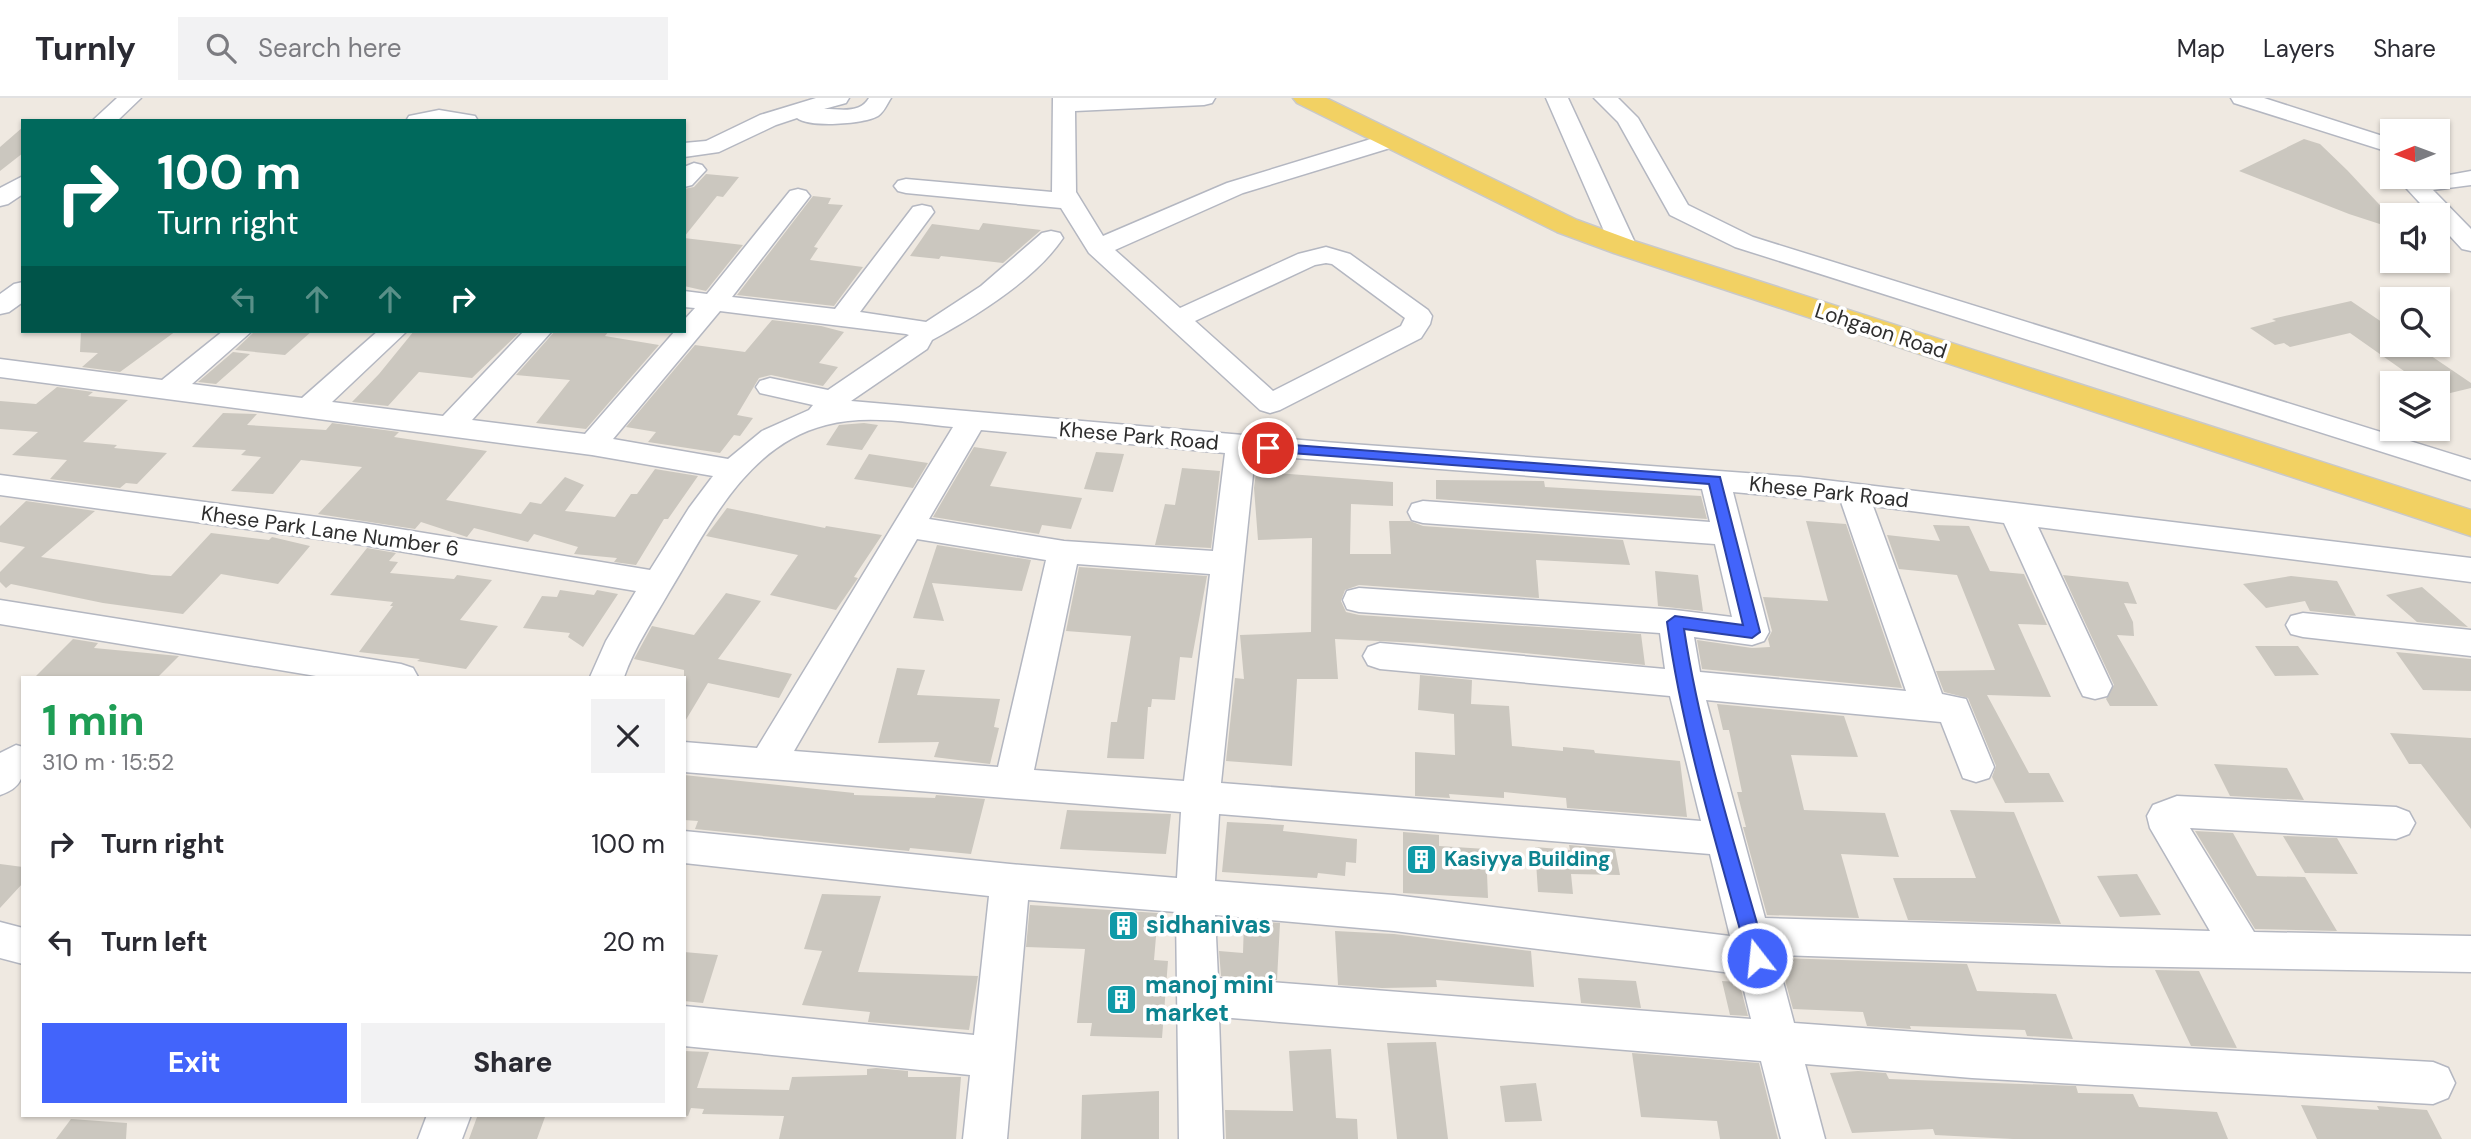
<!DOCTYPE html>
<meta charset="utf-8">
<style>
body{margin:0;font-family:"DM Sans",sans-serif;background:#f2f2f3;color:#2b2b33;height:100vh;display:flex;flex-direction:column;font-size:26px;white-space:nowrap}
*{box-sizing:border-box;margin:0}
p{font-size:23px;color:#7c7c81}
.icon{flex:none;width:38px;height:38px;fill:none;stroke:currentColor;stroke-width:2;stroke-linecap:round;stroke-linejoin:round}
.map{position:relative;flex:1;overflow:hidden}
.panel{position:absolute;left:21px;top:578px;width:665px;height:441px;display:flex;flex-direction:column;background:#fff;border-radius:0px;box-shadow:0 2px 5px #0004}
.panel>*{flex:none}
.banner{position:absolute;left:21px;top:21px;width:665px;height:214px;border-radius:0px;box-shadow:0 2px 5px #0004;background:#00695c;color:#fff;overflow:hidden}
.needle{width:46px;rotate:269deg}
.fabs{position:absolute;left:2380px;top:21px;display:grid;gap:14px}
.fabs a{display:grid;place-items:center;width:70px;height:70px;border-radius:0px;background:#fff;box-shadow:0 2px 5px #0004;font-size:35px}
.pin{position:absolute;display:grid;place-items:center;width:60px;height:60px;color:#fff;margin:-30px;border:4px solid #fff;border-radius:50%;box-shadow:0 2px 7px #0007}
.me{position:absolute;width:77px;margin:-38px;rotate:344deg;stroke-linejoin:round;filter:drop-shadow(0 0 5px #0008)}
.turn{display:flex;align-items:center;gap:24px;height:147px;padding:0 21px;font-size:32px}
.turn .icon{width:91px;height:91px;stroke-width:2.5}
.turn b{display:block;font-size:49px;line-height:60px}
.lanes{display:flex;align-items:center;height:66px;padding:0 21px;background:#0003;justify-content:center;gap:35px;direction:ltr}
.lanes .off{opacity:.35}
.round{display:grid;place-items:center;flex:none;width:74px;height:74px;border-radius:0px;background:#f2f2f3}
.summary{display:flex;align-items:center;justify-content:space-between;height:119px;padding:0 21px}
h1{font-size:42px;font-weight:800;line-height:52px;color:#1e9e55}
.action{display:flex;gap:14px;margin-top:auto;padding:14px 21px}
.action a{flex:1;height:80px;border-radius:0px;background:#4264fb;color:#fff;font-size:28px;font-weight:800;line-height:80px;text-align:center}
.action a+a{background:#f2f2f3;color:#2b2b33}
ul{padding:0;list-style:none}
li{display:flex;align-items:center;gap:21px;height:98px;padding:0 21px}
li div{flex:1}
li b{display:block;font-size:26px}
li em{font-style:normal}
header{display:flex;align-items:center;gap:42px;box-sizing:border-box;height:98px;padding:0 35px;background:#fff;border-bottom:2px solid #e1e1e2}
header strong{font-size:33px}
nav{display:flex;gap:38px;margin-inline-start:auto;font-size:24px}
.search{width:490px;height:63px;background:#f2f2f3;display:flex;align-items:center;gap:18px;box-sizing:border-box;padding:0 24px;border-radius:0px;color:#7c7c81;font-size:26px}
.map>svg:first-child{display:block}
.building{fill:#cbc7bf}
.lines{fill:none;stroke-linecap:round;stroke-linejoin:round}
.minor-casing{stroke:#b4b7c1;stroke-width:3}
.major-casing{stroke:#c9c9c9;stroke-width:3}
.minor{fill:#fff;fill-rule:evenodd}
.major{fill:#f2d163;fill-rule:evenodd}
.route{fill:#4264fb;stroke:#2b41a3;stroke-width:2}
.labels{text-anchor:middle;stroke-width:7;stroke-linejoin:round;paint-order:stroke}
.street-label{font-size:21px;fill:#2e2e2e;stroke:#fff}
.culture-label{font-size:21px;font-weight:bold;fill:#0d838f;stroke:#fff;text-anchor:start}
.near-culture-label{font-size:24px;font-weight:bold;fill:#0d838f;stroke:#fff;text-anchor:start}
</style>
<header>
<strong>Turnly</strong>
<div class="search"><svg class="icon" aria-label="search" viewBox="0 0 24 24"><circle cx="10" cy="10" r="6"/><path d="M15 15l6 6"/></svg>Search here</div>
<nav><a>Map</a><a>Layers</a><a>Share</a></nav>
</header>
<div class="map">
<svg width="2471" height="1041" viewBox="0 0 2471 1041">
<rect width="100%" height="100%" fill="#efe9e1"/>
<path class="building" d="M23,29v26l-23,18v-24z
M2304,41l16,5 27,26 45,48v10l-43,-14 -110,-43z
M706,76l33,3 -16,20 -6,-1 -33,41v-48l10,-2z
M813,98l18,2 -3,6 15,1 -29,42 4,1 -8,12 53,7 -29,39 -97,-11z
M983,125l58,7 -38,33 -62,-7 -2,3 -29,-3 22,-32 47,6z
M684,140l59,7 -37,46 -22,-5z
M2351,203l41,28v16h23l56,38v5l-33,8v-13h-17l-71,-50 -60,14 -6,-4 -9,2 -25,-17 26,-7 -4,-2z
M772,222l49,6 23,6 -25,31 19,4 -15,19 -52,-11 -12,3 -22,37 16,3 -13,18 -6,-1 -14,18 -72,-11 8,-10 -30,-5 69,-82 50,7z
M81,233h95l-56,41 -38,-5 16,-14 -18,-1z
M255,233h57l-27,24 -50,-5z
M414,233h107l-49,47 -53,-6 -31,34 -36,-4 27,-28z
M555,233h54l-4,5 54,9 -73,84 -50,-6 34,-43 -54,-5z
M233,254l17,2 -34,30 -18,-2z
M57,289l36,5 -5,4 40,4 -45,42 34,3 -3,3 53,5 -30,31 -11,-1 -6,5 -70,-9 17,-19 -55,-5 26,-23 -38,-3v-28l36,3z
M223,315l34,1 -10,11 79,5 6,-7 67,9 -5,5 93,14 -41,49 75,14 9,-12 11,2 24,-27 19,8 -19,26 50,6 16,-23h6l18,-25 43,7 -30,43h-4l-28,46 -22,-3 3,-4 -43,-4 4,-7 -44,-13 -6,8 -54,-14 -7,9 -46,-15 -6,7 -97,-15 44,-47 -61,-7 -28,34 -42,-3 30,-34 -20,-2 5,-5 -54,-3z
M864,325l14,2 -16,25 -36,-5 13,-20z
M974,349l33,5 -17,34 92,12 -11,31 -29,-4 -3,9 -106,-17z
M1096,354l28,2 -11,38 -29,-3z
M869,356l59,9 -15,25 -59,-9z
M1182,370l38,3 -9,77 -56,-3 10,-41 10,1z
M1263,374l130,10v24l-42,-2 -1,50h41l-2,-33h21l13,5 200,14 7,25 -94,-5 3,38 -180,-13 -14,5 -4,11 5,11 13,3 282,19 4,31 -223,-22 -87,-4 3,40h-41l-5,87 -66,-5 9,-83 9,1 -4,-44 71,-3 1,-94 -54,2 -4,-52 2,-15z
M1436,382l108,1 1,6 156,9 6,23 -271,-20z
M26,403l69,10 -54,46 111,18 19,1 40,-43 58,7 3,-3 38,9 -32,38 -57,-10 -38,40 -80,-11 -92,-19 -5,4 -6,-6v-10l25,-25 -25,-5v-16z
M727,410l98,20 1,-2 56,9 -28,42 4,1 -22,32 -66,-15 28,-40 -92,-19z
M1806,423l40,3 56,164 -200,-19 -5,-29 55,8 18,-1 -2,-8 4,-8 -9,-34 65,4z
M1933,427l36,1 21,45 34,3 23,51 -29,-1 33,73 -64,-2 42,78h20l15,29 -59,1 -13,-26 4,-11 -28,-68 -24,-6 -8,-21 59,-1 -38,-95 -58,-6 -12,-34 53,6z
M937,447l94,15 -9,31 -90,-8 12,38 -31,-3z
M367,450l29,5 -7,8 9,1 -8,11 64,6 3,-4 35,5 -32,40 38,6 -32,43 -49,-8 3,-2 -61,-7 34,-46h-3l3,-4 -63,-7z
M1079,469l128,9 -15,82 -12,-1 -5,43 -23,-1 -1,8h-3l-4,52 -37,-1 4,-36h6l14,-86 -65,-5z
M1655,473l43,4 5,36 -45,-5z
M2063,477l65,7 9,22 -13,-1 9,19 1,14 -17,-1 41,71h-48l-4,-7 8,-14z
M2291,478l46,5 19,35 -46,-5 -5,-10 -39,7 -23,-24z
M2422,489l46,40 -51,-5 -31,-27z
M560,492l34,5 3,-5 21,4 -35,53 -15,-10 2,-4 -47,-5 19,-32 15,1z
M726,495l35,8 -43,58 74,15 -13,24 -71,-15 -24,40v-53l-50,-11 18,-33 42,9z
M73,541l25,4 -4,5 85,8 -21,21h-123z
M2255,548h43l21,29 -44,1z
M2396,554l75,7v32l-48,-1z
M897,570l28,2 -8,25 83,4 -6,28 5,1 -9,36 -56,-7 5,-15 -61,1z
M1420,577l52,5 -1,24 38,2 3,40 51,5v-4l31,3 1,3 85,8 7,56 -120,-9 -1,-10 -62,-6v6l-55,-4 1,4 -35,-2v-44l40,3 -1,-41 -36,-4z
M1717,606l127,12 14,41 -67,-2 13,55 81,3 14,44 -58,-3 18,64 -92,-3 -24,-88h3l-9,-35h5l-13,-62h-6z
M2390,635l81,5v91l-50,-65h-12z
M2214,666l73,4 17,32 -74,-4z
M684,677l170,18v2l81,3 1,-3 49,4 -14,55 -61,-6 -1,3 -214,-22 3,-8 -14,-1z
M1067,712l104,4 -5,40 -106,-5z
M1950,712l64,2 47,112 -153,-4 -15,-42h83z
M1227,724l57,3 -1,6 74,8 -1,24 -10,-1 -1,14 -27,-3 -1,5 -95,-6z
M2195,733l38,2 24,43 48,1 32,54 -82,-2z
M1403,734l36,3v11l47,3 2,49 -85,-5z
M2283,738l54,2 21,36 -53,-1z
M1569,747l46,4 5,26 -49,-1 2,20 -35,-2 -3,-45 35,3z
M0,766l23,3v16l-23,25z
M2137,776l24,41 -41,2 -23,-41z
M822,796l59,2 -23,76 120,4 -9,54 -101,-8 2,-10 -68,-7 20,-54 -18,-2z
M1030,807l128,8 -4,47 14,1 -6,77 -72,-2 2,-13h-15l8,-74 -59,-2z
M1244,822l36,3 -3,57 -56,-4 -2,-25 24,2z
M1335,833l59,3 137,17 3,36 -98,-7 1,7 -55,1 -44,-3z
M684,854l34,3 -15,48 -19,-2z
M1779,860l188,6 10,27 79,3 17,45 -46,-3 -2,-6 -115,-4 1,3 -44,-3 -4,-14 -70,-3z
M2155,872l44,1 38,77 -46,-2z
M1578,880l58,3 5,27 -60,-5z
M1722,883l17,1 9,34 -18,-1z
M1436,944l12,97h-51l-10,-96z
M1331,951l5,69 21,1 1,20h-132l-1,-29 68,1 -4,-60z
M684,953l25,1 -12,36 92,2 3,-13 75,-2v-6l9,-1 32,3v6h53l-5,62h-177l5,-23 -82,-2 2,-5 -13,-1 -3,8 -4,-1z
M1632,955l127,10 19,76h-58l-3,-18 -76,-4z
M1858,973l28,2 3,6 187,7 2,7 55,1 6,13 78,5 11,27h-215l-78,-4 -2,-6 -81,4 -22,-60z
M1536,985l6,38 -37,1 -5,-36z
M1159,993v48h-78l1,-44z
M2301,1007l78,5 -2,-4 50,4 15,29h-125z
M477,1019h68l-8,22h-68z
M71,1021l56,4 -1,16h-70z"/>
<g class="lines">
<defs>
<path id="minor" d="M117,0h24l-24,23h-25z
M816,0h33l-3,5 -22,6c17,0 36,5 45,-11h22c-4,6 -7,14 -13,18 -14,8 -68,12 -81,2l-21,7 -57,27 -35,5v-14l22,-2 54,-26z
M1053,0h162l-3,5 -8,2 -129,6 1,81 27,44 124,-53 157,-48h16l3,5 -3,5 -157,48 -128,57 65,58 118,-54 28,-7 24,7 78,56 4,6 -2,8 -9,14 -141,72 -10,3 -10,-3 -171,-157 -28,-45 -155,-15 -8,-2 -4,-5 4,-5 8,-2 146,13zM1326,165l6,1 73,54 -4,8 -128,65 -78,-70 120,-56z
M1546,0h22l69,149 -4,5 -9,3 -9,-3 -4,-5z
M1594,0h24l20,20 50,87 65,32 718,223v20l-736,-233 -65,-32 -52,-93z
M2231,0h33l128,41v14l-158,-50z
M439,12l36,6 3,5h-72l3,-5z
M694,65l8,2 4,5 -14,15 -8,2v-20z
M2471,73v14l-38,5 38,39v22l-9,-2 -24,-26v-8h-7l-35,-38h42z
M23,78v18l-15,10 -8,2v-18z
M798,91l8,2 4,5 -78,101 103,12 78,-102 9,-2 9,2 3,5 -74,100 66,10 55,-36 61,-53 9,-2 9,2 3,5c-28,42 -87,78 -131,102l-5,9 -76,52 473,41 476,35 671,81v24l-433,-55 74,159 -5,10 -12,3 -12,-3 -5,-10 -74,-163 -131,-17 69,188 24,5 28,68 -5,11 -13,4 -13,-4 -22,-56 -235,-22 59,218 445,13 -60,-103 -3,-12 6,-11 24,-9 219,11 13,5 6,11 -6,11 -13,5 -206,-11 64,104 217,4v36l-362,-6 -333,-11 18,68 178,13 461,26 15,6 7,15 -7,15 -15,6 -461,-26 -167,-14 20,75h-44l-20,-78 -542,-44 4,122h-44l-3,-227 -148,-12 -21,239h-44l7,-64 -286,-29v-40l290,29 15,-139 -305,-33v-32l326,33 167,14 4,-66 -497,-40v-30l73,6 196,-321c-42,-4 -86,-13 -127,-2 -80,20 -118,103 -157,167 -16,28 -34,54 -45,85h-34l16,-36 30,-50 -273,-46 -363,-50v-20l363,48 287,47 39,-62 24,-32 -121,-21 -592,-78v-18l162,21 61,-49h29l-60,53 110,14 76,-67h29l-75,71 111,14 81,-85h28l-80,89 113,14 90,-103h9v-11l11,-12 -11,-1v-16l23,3 83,-103zM720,213l186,23 3,1 -81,55 -58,-12 -10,3 -4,6 4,6 53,12 -4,5 -47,21 -34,28 -115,-20zM981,332l244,23 -12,98 -149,-10 -135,-22zM1255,357l447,34 8,33 -287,-21 -11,3 -4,8 4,8 11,3 292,21 17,73 -57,-7 -316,-22 -12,3 -4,9 4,9 12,3 301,21 5,36 -285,-26 -12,4 -5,9 5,9 12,4 290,27 31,125 -480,-38zM1733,394l108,10 65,189 -206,-19 -6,-35 58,8 12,-4 5,-9zM917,441l129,21 -48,207 -204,-16zM1077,466l133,10 -26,207 -150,-11zM1219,716l491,40 20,82 -336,-41 -179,-14zM1215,817l179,16 346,43 11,45 -533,-41z
M23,184v20l-14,10 -9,2v-20l14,-10z
M0,502l401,64 12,4 5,9h-96l-322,-53z
M2303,515l168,17v26l-168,-19 -12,-3 -5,-9 5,-9z
M16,647l7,2c0,25 4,39 -23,48v-42z
M0,824l23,6v36l-23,-6z
M427,1017h44l-9,24h-44z"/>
<path id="major" d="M1293,0h33l251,122 57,21 837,269v26l-857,-283 -57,-21 -260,-129z"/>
</defs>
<use href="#minor" class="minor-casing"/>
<use href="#major" class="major-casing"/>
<use href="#minor" class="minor"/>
<use href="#major" class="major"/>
</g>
<path class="route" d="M1268,345l452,34 40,155 -8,6 -68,-9c17,111 52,220 83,329l-3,6 -7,2 -7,-2 -2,-6c-31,-111 -65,-222 -81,-336l8,-6 68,9 -34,-141 -446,-33v-7z"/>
<defs>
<symbol id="building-square" viewBox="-11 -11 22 22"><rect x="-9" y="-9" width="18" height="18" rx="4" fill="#0f9aa8" stroke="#fff"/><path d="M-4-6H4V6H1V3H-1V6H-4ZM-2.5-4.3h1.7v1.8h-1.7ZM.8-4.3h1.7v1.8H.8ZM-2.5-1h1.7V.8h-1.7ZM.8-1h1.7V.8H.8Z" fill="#fff"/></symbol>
</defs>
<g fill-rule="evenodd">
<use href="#building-square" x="1404" y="744" width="35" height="35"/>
<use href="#building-square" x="1106" y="810" width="35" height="35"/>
<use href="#building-square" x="1104" y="884" width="35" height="35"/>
</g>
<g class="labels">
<g class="street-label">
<text transform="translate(1881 233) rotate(18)" y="7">Lohgaon Road</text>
<text transform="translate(1139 338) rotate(5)" y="7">Khese Park Road</text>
<text transform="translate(1829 394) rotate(6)" y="7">Khese Park Road</text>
<text transform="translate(330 433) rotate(8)" y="7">Khese Park Lane Number 6</text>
</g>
<g class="culture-label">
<text x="1444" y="768">Kasiyya Building</text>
</g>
<g class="near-culture-label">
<text x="1146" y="835">sidhanivas</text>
<text x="1145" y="895">manoj mini<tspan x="1145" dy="28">market</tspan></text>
</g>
</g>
</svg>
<div class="fabs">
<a><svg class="needle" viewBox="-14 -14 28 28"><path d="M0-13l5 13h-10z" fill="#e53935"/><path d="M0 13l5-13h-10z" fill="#7c7c81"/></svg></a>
<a><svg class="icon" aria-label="sound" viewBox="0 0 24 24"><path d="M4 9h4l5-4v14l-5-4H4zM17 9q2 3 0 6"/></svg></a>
<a><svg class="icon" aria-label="search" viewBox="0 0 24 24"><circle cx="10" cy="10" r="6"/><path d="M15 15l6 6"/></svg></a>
<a><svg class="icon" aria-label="layers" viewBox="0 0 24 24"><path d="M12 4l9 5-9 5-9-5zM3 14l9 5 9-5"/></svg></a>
</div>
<div class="pin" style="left:1268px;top:350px;background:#d93025"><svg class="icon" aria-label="arrive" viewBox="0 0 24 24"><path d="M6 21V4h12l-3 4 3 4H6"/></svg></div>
<svg class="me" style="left:1757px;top:860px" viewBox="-20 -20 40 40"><circle r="17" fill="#4264fb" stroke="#fff" stroke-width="3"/><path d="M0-11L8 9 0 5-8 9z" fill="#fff"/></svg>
<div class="banner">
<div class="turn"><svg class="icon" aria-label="right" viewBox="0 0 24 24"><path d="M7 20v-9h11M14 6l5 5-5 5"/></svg><div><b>100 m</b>Turn right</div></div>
<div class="lanes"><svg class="icon off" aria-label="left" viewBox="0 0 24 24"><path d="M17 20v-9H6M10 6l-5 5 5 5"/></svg><svg class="icon off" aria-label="ahead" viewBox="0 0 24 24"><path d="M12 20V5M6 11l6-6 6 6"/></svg><svg class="icon off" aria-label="ahead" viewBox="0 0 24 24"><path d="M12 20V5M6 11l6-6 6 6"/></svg><svg class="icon" aria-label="right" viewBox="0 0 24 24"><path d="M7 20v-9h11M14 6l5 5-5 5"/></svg></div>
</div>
<section class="panel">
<div class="summary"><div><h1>1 min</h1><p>310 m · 15:52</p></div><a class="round"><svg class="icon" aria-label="close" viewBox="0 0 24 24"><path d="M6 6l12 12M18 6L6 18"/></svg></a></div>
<ul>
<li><svg class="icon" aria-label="right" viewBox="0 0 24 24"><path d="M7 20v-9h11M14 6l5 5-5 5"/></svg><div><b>Turn right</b></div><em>100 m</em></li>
<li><svg class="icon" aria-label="left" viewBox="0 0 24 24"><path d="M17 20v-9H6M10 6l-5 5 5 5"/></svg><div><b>Turn left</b></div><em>20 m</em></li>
</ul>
<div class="action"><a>Exit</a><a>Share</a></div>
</section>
</div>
